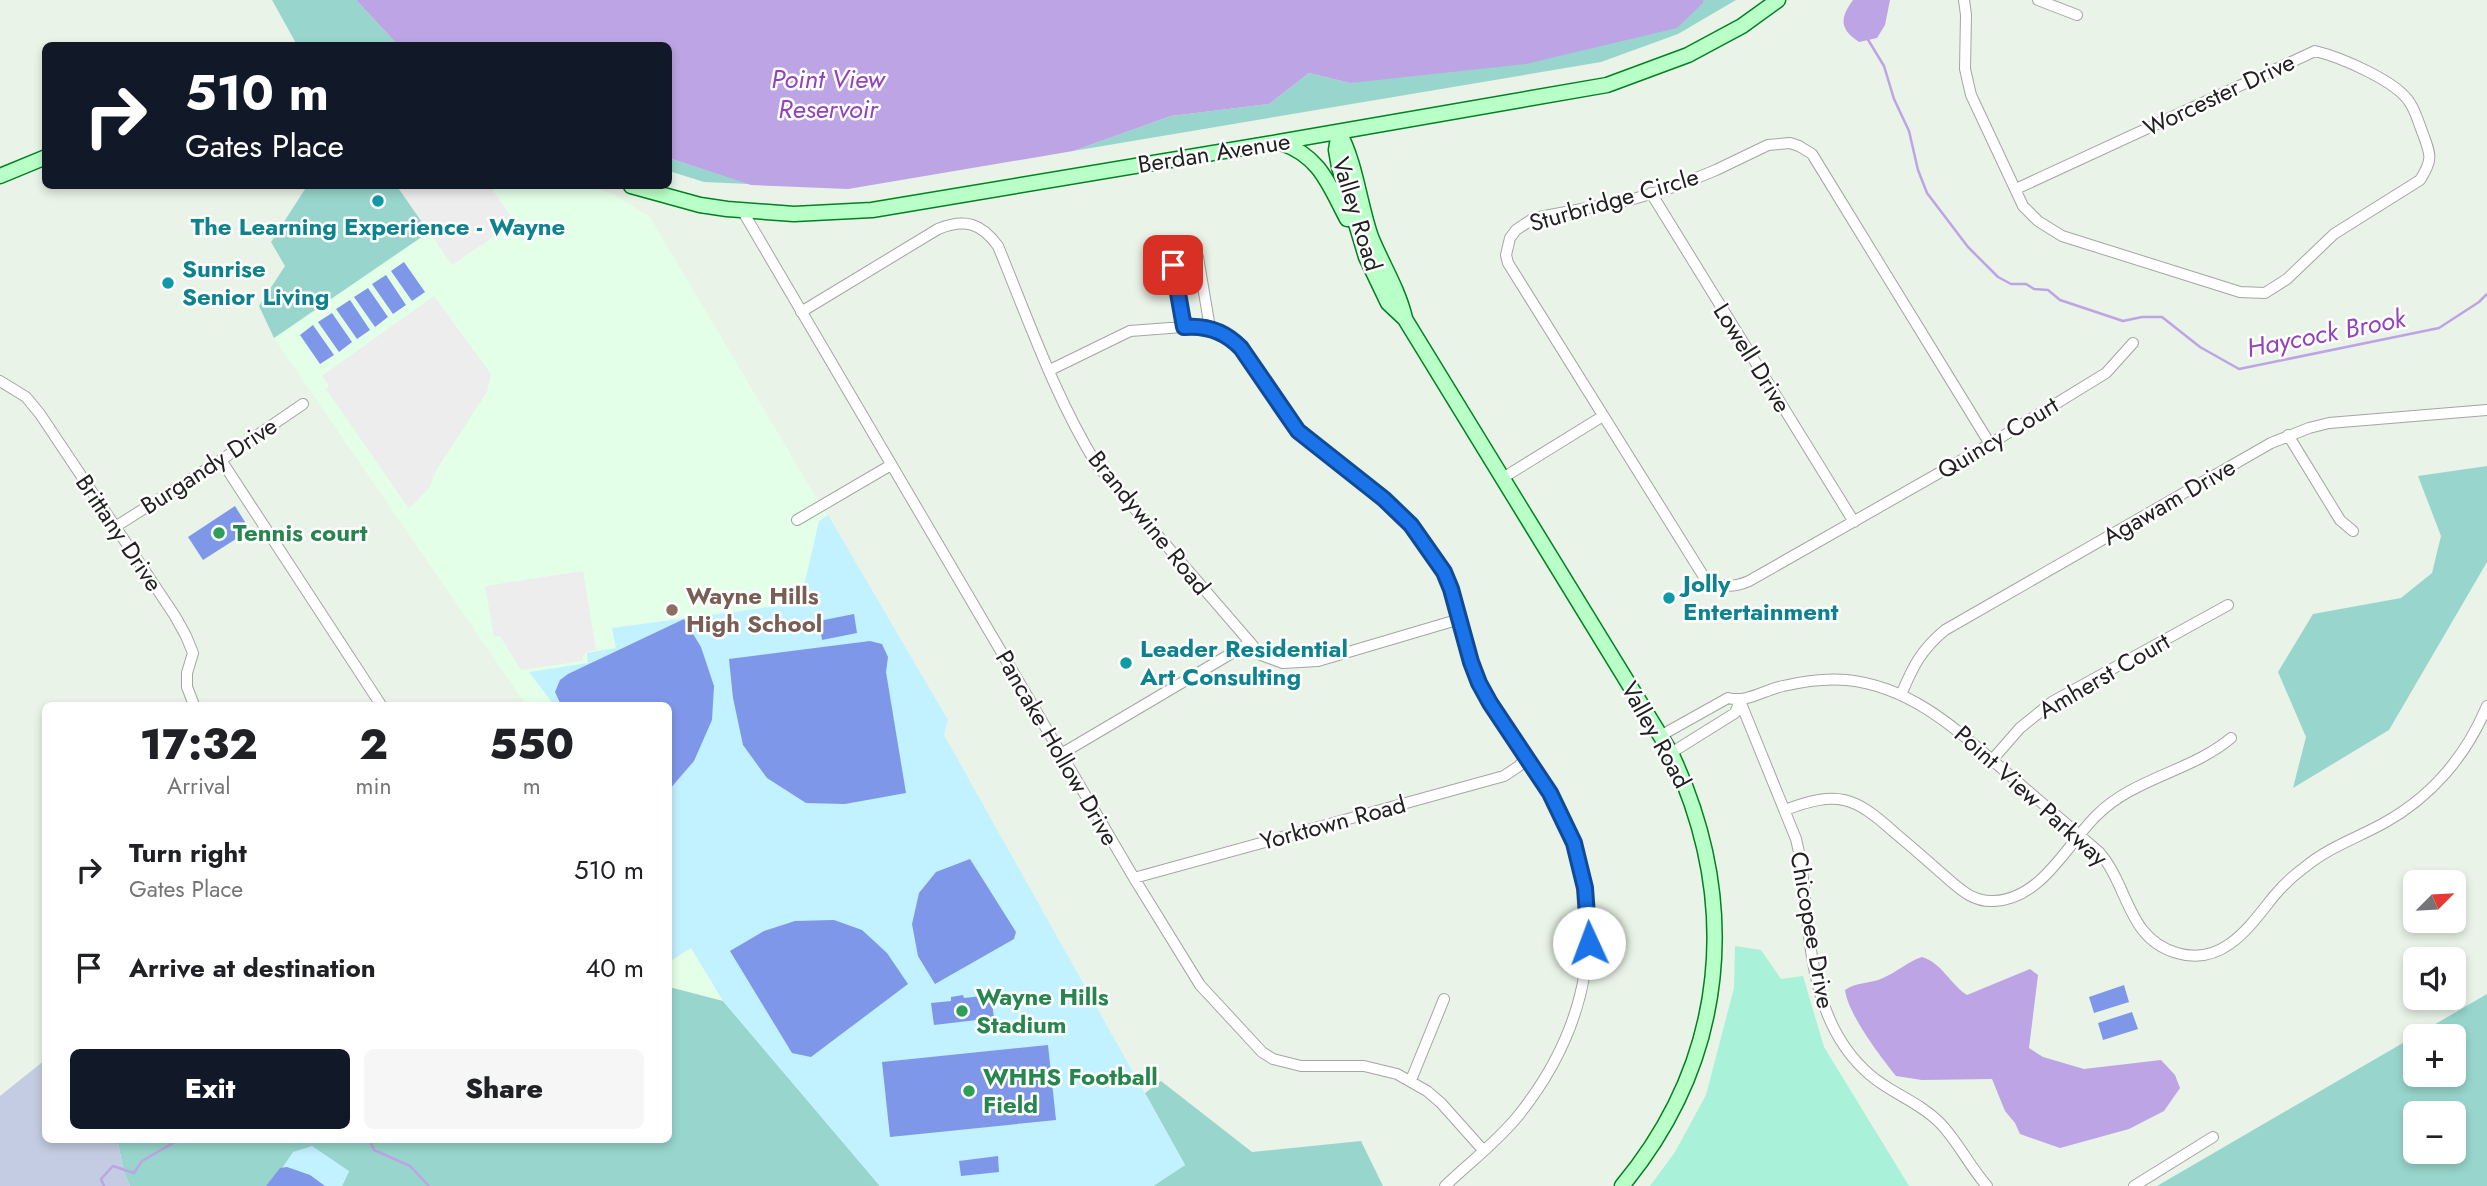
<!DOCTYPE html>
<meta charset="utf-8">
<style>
body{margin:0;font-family:Jost,sans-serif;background:#f6f6f6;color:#202124;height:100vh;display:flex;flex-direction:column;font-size:26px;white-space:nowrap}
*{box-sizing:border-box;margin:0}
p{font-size:23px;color:#757577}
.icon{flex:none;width:38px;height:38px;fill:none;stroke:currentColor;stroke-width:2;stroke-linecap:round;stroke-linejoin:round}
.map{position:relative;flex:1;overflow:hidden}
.panel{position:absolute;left:42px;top:702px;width:630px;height:441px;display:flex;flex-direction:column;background:#fff;border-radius:10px;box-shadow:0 4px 10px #0003}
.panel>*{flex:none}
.guide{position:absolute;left:42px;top:42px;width:630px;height:147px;border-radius:10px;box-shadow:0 4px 10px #0003;background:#111827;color:#fff;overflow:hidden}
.needle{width:46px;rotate:66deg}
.controls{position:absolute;left:2403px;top:870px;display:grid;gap:14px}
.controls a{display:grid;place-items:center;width:63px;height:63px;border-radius:10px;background:#fff;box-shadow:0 4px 10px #0003;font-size:35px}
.pin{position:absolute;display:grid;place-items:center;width:60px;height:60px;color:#fff;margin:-30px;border-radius:14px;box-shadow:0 4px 10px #0006}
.me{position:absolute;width:77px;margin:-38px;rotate:358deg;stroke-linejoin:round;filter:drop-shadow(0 0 5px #0008)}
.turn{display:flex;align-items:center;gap:24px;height:147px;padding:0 28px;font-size:32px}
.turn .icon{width:91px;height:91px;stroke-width:2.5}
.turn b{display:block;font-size:49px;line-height:60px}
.eta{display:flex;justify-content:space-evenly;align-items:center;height:119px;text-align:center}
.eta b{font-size:42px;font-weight:800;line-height:49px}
.action{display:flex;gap:14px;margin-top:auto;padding:14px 28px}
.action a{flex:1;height:80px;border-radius:10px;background:#111827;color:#fff;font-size:28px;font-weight:800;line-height:80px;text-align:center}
.action a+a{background:#f6f6f6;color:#202124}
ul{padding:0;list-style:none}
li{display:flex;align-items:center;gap:21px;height:98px;padding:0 28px}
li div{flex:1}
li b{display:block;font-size:26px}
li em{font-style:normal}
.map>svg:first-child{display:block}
.education{fill:#e4ffe8}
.grass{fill:#a9f1d9}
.forest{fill:#98d6cd;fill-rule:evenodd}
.wetland{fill:#c3cce2}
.park{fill:#c2f1ff}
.pitch{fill:#7e97e9}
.parking{fill:#ededed}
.water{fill:#bda4e4}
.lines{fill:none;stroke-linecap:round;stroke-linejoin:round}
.stream{stroke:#bda4e4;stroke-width:2.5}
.street-casing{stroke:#a5a5a5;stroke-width:12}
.secondary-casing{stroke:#008122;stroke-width:17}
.street{stroke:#fff;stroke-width:10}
.secondary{stroke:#b9ffc8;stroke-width:14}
.route-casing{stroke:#114b97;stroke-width:18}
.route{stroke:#1a73e8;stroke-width:12}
.culture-dot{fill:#0f9aa8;stroke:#fff;stroke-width:2.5}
.leisure-dot{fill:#2e9e5b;stroke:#fff;stroke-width:2.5}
.education-dot{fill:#8d6e63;stroke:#fff;stroke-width:2.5}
.labels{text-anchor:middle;stroke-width:5;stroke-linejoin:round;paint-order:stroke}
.street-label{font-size:24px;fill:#212121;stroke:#fff}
.culture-label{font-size:24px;font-weight:bold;fill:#0d838f;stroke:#fff;text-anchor:start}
.leisure-label{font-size:24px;font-weight:bold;fill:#27864d;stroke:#fff;text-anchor:start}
.education-label{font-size:24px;font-weight:bold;fill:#785e54;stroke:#fff;text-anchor:start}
.water-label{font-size:26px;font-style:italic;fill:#9342bd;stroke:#fff}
</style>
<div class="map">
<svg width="2487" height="1186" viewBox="0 0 2487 1186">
<rect width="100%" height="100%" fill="#e9f3e7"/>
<path class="education" d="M397,186h188l28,8 37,23 298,503 -4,15 209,451h-273l-157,-185 -54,-14 -1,-282h-142l-252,-367 154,-106z"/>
<path class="grass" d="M1735,946l26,4 20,29 22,-3 21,71 85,139h-259l25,-34 31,-57 28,-107z"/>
<path class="forest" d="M272,0h84l42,45h-101z
M1703,0h33l-58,34 -77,28 -528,89 98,-35 98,-12 40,-31 41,10 353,-80z
M669,158l80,26 -45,-2 -35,-11z
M307,186h90l32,46 -155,106 -15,-32 26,-40 -14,-24z
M2487,466v96l-98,168 -96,58 13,-51 -28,-65 35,-58 88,-16 31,-25 9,-37 -23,-60z
M669,987l54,14 157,185h-538l7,-15 -80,15h-139l-6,-14 -7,-33h551z
M2487,994v192h-330zM2454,1036v38h-39v-38zM2454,1113v39h-39v-39z
M1161,1081l91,71 109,-11 22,45h-230l32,-21 -40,-72z"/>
<path class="wetland" d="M45,1060l1,79h71l7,33 6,14h-130v-90z"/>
<path class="park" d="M828,515l120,205 -4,15 241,430 -32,21h-273l-157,-185 -32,-53 -22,14 -1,-257h-114l-25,-33 59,-9 -1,-10 29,-5 -4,-20 188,-25 19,-82z
M312,1146l37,25 -7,15h-72l23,-34z"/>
<path class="pitch" d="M404,262l21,30 -13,9 -21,-30z
M386,275l20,30 -13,9 -21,-30z
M368,288l20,29 -13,10 -21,-30z
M350,300l20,30 -13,9 -21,-30z
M332,313l20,29 -13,10 -21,-30z
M313,325l21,30 -14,9 -20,-29z
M235,506l15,24 -47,30 -15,-23z
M854,614l3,19 -35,7 -3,-19z
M684,619l17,28 13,39 -2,34 -18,41 -25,29 -1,-85h-107l-6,-13 5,-12 8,-6z
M870,641l12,3 6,13 -2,15 20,121 -61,11 -39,-1 -39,-25 -24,-33 -10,-47 -4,-39z
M970,859l46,73 -2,7 -79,45 -17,-28 -6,-32 7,-31 17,-21z
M834,920l28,10 25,23 21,31 -97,73 -19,-4 -62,-102 34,-20 31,-10z
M2124,985l5,17 -35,11 -5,-16z
M963,995l1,3 27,-3 3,23 -60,7 -3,-22 20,-2v-4z
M2132,1012l6,17 -35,11 -5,-17z
M1048,1045l8,75 -166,17 -8,-75z
M998,1156l1,16 -38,4 -2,-15z
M287,1167l23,8 15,11h-59l14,-18z"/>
<path class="parking" d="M397,186h93l25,36 -63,43z
M434,296l57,78 -4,18 -50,77 -8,19 -20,21 -83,-120 3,-3 -7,-10z
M583,571l13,79 -9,2 -4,3v6l-62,9 -21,-34 -6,1 -9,-51z"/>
<path class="water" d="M356,0h1347v3l-26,25 -151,36 -176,19 -41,-10 -40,31 -98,12 -98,35 -225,38 -97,-4 -82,-27 -1,-112 -270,-1z
M1853,0h37l-5,25 -8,13 -18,4c-20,-13 -19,-24 -6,-42z
M1922,957c19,5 29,28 45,38l63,-26 8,6 -9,73 14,9 41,12 77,-9 14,15 5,13 -16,23 -35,18 -69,19 -40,-14 -5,-11 -10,-12 -13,-32 -70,1 -26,-4c-16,-20 -48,-62 -51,-86 11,-8 25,-6 38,-12 14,-6 24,-16 39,-21z"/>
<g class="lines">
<path class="stream" d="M1867,38l17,28 10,33 15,32 9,39 9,23 41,54 30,30 13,7h15l8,5 14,1 12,10 63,21 19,-4h20l38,30 39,22 200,-41 40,-26 8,-8
M369,1139l5,11 36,16 19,20
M104,1186l-3,-7 12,-13 21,7 8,-12 38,-22"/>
<defs>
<path id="street" d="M1964,0l2,15 -1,54 6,26 52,111 15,15 24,15 178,56 25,1 22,-14 47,-45 86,-54c13,-20 11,-25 3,-46 -4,-10 -7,-22 -13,-31 -13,-22 -70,-46 -95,-52l-299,138
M2038,0l39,15
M1651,193l203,329
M742,210l392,668 66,107 62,67 11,7 28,7h63l33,8 30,17 14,12 42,47
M801,312l137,-83c27,-11 43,-6 60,17 30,73 57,151 99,219l164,190 22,8 35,-2 142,-42
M1184,327l-11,-62 2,-7c9,-5 14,-6 23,-1l12,71
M1050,370l80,-39 66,-5 26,7 19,15c18,27 34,59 57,83 6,7 16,13 24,20 30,24 64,45 89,75 16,18 32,39 40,62 13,35 17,72 34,106 23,43 59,80 79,125 46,105 24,210 -46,297 -21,26 -49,47 -73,70
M0,381l26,16 14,17 135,202 11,20 7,17 -6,20v14l7,18
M2288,435l52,85 13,11
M1990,444l-178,-290 -13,-8 -9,-3 -22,2 -52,25 -39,16 -47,14 -96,18 -18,12 -6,8 -4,17 2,8 196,314c14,11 29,11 45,4l241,-137 116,-71 27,-30
M221,460l160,245
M1501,479l102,-63
M797,520l94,-55
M115,527l106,-67 82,-56
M1901,695c12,-29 20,-45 44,-65l326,-187 38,-15 20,-5 158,-13
M1740,701l56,138 5,22c9,73 7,160 68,213 21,19 49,27 70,48 19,19 30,44 48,64
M1660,736l68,-38c19,5 36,-8 55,-12 21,-5 43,-8 64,-6 66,7 111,51 159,92 31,27 62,53 93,80 30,34 28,87 78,101 46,14 73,-27 97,-57 9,-11 20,-21 31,-29 24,-20 52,-29 79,-44 47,-26 82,-67 103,-117
M1671,753l64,-40 5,-12
M1061,754l188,-111
M1992,760l28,-32 32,-26 176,-97
M1785,810c53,-20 69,-14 110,23 18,15 35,30 52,45 15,13 27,24 47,23 48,-2 73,-57 103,-86 37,-37 95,-44 134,-77
M1134,878l370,-102 15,-10 7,-9
M1411,1080l33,-81
M2134,1186l79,-49"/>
<path id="secondary" d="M1339,132l-3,18 3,17 27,90 22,46 17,16 266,434c70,149 57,305 -49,433
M1339,132c17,32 20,70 32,105 11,27 27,52 34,81
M1281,143c39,13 48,42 66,76
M0,176l46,-19
M631,186l69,19 27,4 67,5 78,-4 407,-68 328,-57 81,-30 54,-29 36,-26"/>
</defs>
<use href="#street" class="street-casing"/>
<use href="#secondary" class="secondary-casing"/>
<use href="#street" class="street"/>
<use href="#secondary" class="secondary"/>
</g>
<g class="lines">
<defs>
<path id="route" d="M1173,265l11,62c22,-2 41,4 57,21l57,83 86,68 27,26 33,47 7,17 20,73 8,21 11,20 60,90 24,50 11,45 4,55"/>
</defs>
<use href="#route" class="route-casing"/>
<use href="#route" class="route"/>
</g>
<g class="culture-dot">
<circle cx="378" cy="201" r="7"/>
<circle cx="168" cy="283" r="7"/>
<circle cx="1669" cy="598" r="7"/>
<circle cx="1126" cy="663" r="7"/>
</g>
<g class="leisure-dot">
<circle cx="219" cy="533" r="7"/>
<circle cx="962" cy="1011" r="7"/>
<circle cx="969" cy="1091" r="7"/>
</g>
<circle class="education-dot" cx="672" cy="610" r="7"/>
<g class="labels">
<g class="street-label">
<text transform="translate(2219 95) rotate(-25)" y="8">Worcester Drive</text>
<text transform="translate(1214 153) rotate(-9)" y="8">Berdan Avenue</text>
<text transform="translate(1614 200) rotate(-16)" y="8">Sturbridge Circle</text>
<text transform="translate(1357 214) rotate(73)" y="8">Valley Road</text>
<text transform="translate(1752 358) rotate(58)" y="8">Lowell Drive</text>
<text transform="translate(1998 438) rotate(-31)" y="8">Quincy Court</text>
<text transform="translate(209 466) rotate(-33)" y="8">Burgandy Drive</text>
<text transform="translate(2169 502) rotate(-30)" y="8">Agawam Drive</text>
<text transform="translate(1149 523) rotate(51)" y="8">Brandywine Road</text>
<text transform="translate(119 533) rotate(56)" y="8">Brittany Drive</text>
<text transform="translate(2104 676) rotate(-30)" y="8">Amherst Court</text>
<text transform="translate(1656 735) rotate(61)" y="8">Valley Road</text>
<text transform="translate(1057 748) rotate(60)" y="8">Pancake Hollow Drive</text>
<text transform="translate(2031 796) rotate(42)" y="8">Point View Parkway</text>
<text transform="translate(1333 823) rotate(-15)" y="8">Yorktown Road</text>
<text transform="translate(1812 930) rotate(80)" y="8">Chicopee Drive</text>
</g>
<g class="culture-label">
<text x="378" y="235" text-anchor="middle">The Learning Experience - Wayne</text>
<text x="182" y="277">Sunrise<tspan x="182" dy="28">Senior Living</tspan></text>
<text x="1683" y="592">Jolly<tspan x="1683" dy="28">Entertainment</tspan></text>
<text x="1140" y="657">Leader Residential<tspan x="1140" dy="28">Art Consulting</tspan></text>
</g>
<g class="leisure-label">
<text x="233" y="541">Tennis court</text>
<text x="976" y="1005">Wayne Hills<tspan x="976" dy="28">Stadium</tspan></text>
<text x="983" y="1085">WHHS Football<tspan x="983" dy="28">Field</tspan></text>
</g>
<g class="education-label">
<text x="686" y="604">Wayne Hills<tspan x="686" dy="28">High School</tspan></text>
</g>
<g class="water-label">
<text x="828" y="88">Point View<tspan x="828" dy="30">Reservoir</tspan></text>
<text transform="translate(2326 333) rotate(-11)" y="9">Haycock Brook</text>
</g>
</g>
</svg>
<div class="controls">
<a><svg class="needle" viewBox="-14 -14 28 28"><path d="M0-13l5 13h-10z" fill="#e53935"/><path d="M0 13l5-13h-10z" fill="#757577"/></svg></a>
<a><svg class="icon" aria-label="sound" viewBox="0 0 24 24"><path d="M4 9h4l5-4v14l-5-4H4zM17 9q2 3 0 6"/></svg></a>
<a>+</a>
<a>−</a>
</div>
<div class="pin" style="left:1173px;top:265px;background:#d93025"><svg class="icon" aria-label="arrive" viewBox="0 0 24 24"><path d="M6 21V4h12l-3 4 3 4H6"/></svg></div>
<svg class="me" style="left:1589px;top:943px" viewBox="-20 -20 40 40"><circle r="19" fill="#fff"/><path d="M0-13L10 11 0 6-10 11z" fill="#1a73e8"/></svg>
<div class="guide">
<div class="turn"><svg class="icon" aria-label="right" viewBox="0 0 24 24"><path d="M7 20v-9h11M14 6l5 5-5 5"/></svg><div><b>510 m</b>Gates Place</div></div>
</div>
<section class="panel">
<div class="eta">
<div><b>17:32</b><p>Arrival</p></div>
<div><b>2</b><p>min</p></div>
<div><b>550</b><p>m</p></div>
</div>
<ul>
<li><svg class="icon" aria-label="right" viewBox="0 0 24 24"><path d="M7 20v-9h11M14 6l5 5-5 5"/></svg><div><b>Turn right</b><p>Gates Place</p></div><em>510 m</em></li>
<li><svg class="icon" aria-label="arrive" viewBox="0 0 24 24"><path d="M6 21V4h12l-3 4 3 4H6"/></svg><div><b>Arrive at destination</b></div><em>40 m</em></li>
</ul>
<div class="action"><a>Exit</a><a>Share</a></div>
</section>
</div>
